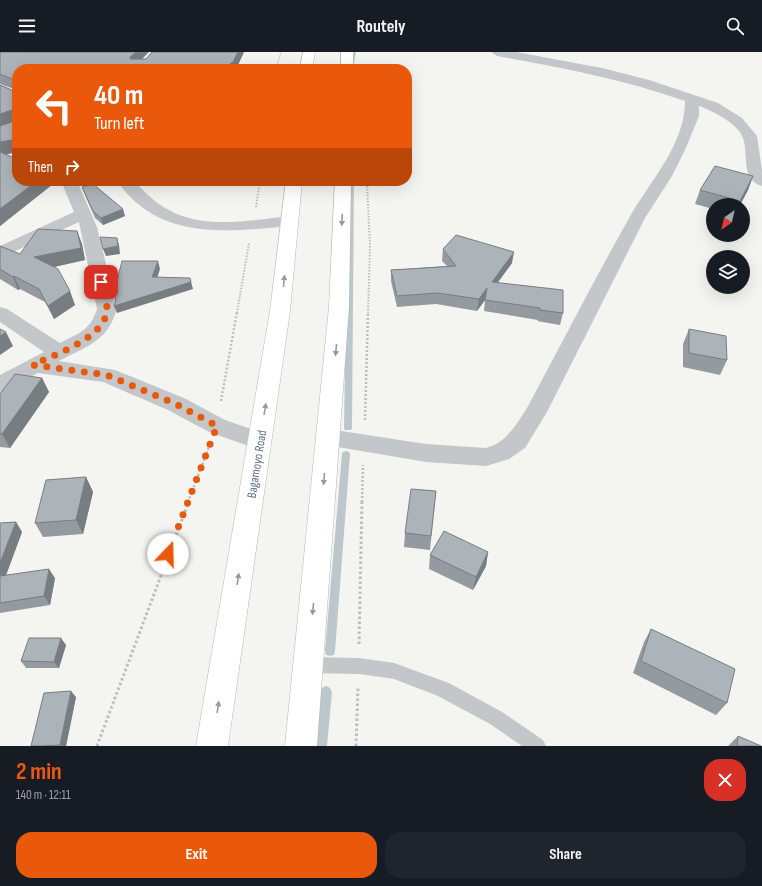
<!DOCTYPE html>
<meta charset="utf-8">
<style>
body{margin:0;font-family:"Sofia Sans Condensed",sans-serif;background:#20242c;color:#f1f3f6;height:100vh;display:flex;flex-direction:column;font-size:15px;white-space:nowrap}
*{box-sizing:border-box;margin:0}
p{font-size:13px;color:#9ea1a6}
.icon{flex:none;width:22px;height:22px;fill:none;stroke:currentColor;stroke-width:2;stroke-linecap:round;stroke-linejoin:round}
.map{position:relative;height:694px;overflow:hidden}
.details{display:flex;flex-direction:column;background:#171b24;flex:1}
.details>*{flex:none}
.top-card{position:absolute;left:12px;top:12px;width:400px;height:122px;border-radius:16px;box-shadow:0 4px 16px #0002;background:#ea580c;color:#fff;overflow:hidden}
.needle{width:26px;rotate:214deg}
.buttons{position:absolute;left:706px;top:146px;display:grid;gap:8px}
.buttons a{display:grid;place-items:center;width:44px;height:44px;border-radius:50%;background:#171b24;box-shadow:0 4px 16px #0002;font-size:20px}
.pin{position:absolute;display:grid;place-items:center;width:34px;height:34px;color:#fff;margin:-17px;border-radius:8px;box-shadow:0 2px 6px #0006}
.me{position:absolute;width:44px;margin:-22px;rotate:21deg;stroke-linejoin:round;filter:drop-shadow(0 0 3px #0008)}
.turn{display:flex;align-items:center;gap:14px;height:84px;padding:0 16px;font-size:18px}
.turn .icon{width:52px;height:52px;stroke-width:2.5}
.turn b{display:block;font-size:28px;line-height:34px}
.then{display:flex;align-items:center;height:38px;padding:0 16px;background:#0003;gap:8px;font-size:15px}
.round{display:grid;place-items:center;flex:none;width:42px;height:42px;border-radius:16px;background:#20242c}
.head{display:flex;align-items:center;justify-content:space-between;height:68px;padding:0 16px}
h1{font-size:24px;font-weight:700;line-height:30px;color:#ea580c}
.button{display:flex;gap:8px;margin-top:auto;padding:8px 16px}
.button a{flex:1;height:46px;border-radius:16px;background:#ea580c;color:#fff;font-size:16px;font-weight:700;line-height:46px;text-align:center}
.button a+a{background:#20242c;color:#f1f3f6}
header{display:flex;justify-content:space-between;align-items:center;height:52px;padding:0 16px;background:#171b24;font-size:18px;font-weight:700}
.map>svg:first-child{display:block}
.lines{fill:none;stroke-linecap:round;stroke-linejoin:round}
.stream{fill:#bcc7cc;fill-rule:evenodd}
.trunk-casing{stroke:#b4b7ba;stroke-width:1}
.path-far3{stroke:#bbbdbf;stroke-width:1.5;stroke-dasharray:1 1;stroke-linecap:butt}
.path-far2{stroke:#bbbdbf;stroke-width:2;stroke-dasharray:1.5 1.5;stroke-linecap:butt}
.path-far1{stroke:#bbbdbf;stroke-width:2.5;stroke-dasharray:2 2;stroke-linecap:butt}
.path{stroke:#bbbdbf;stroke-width:3;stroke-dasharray:2.5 2.5;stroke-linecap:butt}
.service{fill:#c4c7ca;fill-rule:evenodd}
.minor{fill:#c4c7ca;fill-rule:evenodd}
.trunk{fill:#fff;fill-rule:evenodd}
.wall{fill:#949a9f}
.shaded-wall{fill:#787d82}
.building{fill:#acb3b9;stroke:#787d82}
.oneway{fill:#919ca8}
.route{stroke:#ea580c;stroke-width:7;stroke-dasharray:0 12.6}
.labels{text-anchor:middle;stroke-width:4;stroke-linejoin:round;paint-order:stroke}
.street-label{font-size:13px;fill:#627282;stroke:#fff}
</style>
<header><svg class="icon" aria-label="menu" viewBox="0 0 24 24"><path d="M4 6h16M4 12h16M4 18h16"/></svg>Routely<svg class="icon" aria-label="search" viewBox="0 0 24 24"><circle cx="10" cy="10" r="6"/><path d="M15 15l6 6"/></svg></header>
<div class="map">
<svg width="762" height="694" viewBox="0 0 762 694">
<rect width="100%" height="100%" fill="#f4f5f0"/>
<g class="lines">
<path class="stream" d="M352,0h4l-3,17h-4z
M348,129h6l-2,247 -1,2h-6l-1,-2z
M346,399l3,1 1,2 -15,197 -1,4 -4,1 -4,-1 -1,-4 17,-197 1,-2z
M326,634l4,2 2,4 -5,54h-12l5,-54 2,-4z"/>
<defs>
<path id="trunk" d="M303,0h12l-3,17h-12z
M341,0h12v17h-12z
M286,129h16l-12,130 -62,435h-32l74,-435z
M335,129h16l-2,126 -32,439h-32l44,-439z"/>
</defs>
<use href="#trunk" class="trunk-casing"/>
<path class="path-far3" d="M276,17l5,-17"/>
<path class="path-far2" d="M367,131l3,63 -2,67
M256,155l4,-26
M237,261l12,-70"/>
<path class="path-far1" d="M221,349l16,-89
M365,368l3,-108
M188,450l21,-55
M362,450l1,-37"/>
<path class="path" d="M359,592l3,-143
M97,694l92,-245
M356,694l2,-59"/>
<path class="service" d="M308,605l51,1 35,5 55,20 53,29 41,28 3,6h-24l-32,-22 -52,-28 -44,-17 -35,-5 -51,-1 -6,-2 -2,-6 2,-6z"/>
<path class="minor" d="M491,0h25l86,16 47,12 69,23 24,15 15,18 5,34v16c-22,-6 -13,-32 -19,-48 -4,-14 -32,-28 -44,-32v10l-14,34 -13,26 -27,42 -98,194 -22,36 -16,11 -23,7 -60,-4 -106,-18 -4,-6 4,-6 8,-3 98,15 60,4c21,-6 30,-23 41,-40 34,-63 66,-126 101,-188 20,-37 57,-74 57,-119 -63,-22 -122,-33 -188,-45z
M61,129h16l20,46 20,82c-10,33 -30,37 -58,52l56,9 69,28 41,22 43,15 4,6 -4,6 -8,3 -51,-18 -41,-22 -65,-28 -65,-9 -38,19v-17l44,-23 -44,-30v-15l7,2 53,34c19,-10 30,-12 37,-34l-18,-87 -79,36v-12l74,-34z
M117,129h17c11,11 21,22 35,29 35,20 83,10 121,6l6,1 2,4 -2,4 -6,1c-64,6 -131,15 -173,-45z"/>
<use href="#trunk" class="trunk"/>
</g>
<path class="wall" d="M0,0l141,7h5l6,-7h92l-8,17h-219v83l-12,2 48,30 -53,42v-141l14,6v-2l-14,-5z
M753,124l-5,14 -8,15h-27v4l-18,-5 5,-14z
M82,135l43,29 -22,9 -8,-7 -10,-23z
M77,179l5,13 3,16 -31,7 21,38 -21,14 -9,-17 -25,-13 -2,1 -18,-11v-33l20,8z
M443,197l69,14 -14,19 65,31 -3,12 -23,-4 1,-1 -54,-9 1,-11 -8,11 -41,-7 -39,3 -6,-26v-11l56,-4 -5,-5z
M689,277l38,31 -7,15 -37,-8v-23z
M42,326l7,14 -39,56 -10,-1v-53z
M86,425l7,15 -10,42 -40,3 -8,-14z
M436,439l-6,59 -26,-3 1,-14z
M16,470l6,10 -16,43 49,3 -5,27 -50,8v-90z
M488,500l-2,14 -13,24 -44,-21 1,-14z
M651,577l76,74 -11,12 -83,-42 11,-31z
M66,593l-7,23h-33l-5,-7z
M76,645l-10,49h-35z
M738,684l23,10h-33z"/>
<path class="shaded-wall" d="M136,0h13l-16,16 -3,-11z
M238,0h6l-8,17h-13z
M12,58l4,12 -16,6v-14z
M17,87v13l-17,4v-14z
M753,124l-5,14 -8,15h-2z
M37,129h15l1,3 -53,42v-17z
M123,157l2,7 -22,9 -2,-7z
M77,179l5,13 3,16 -45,10 -6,-13z
M117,186l2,7 1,9 -14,2 -3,-7z
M514,200l-2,11 -22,30 2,-11z
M158,209l2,8 -5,16 -3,-8z
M14,224l6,13 -2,1 -5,-13z
M190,226l3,11 -76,24 -3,-7z
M487,236l-2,12 -8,11 2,-12z
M70,239l5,14 -21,14 -6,-13z
M6,280l7,14 -13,9v-19z
M42,326l7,14 -39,56 -8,-14z
M86,425l7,15 -10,42 -7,-14z
M16,470l6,10 -20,54 -2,-2v-21z
M488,500l-2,14 -13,24 3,-13z
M49,517l6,9 -5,27 -6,-9z
M61,586l5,7 -7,23 -5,-6z
M71,639l5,6 -10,49h-5l-1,-1z"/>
<path class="building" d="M0,0h136l-6,5v2h16l6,-7h86l-5,10 -10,7h-206v70l-17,3v-16l14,-5v-10l-2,-1 -12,4v-29l14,6v-11l-14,-6z
M0,100l17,7v22h20l-37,28z
M715,114l38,10 -13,25 -40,-11z
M93,132l30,25 -22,9 -8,-7 -11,-24z
M38,177l39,2 4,17 -47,9 24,12 12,22 -22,15 -9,-17 -25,-13 -1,1 -13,-8v-23l20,8z
M456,183l58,17 -22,30 71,8v23l-23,-3v-2l-55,-8 2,-12 -8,11 -42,-6 -40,3 -6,-26 65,-4 -13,-17z
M100,185l17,1 1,8 -15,3z
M122,209h36l-6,16 38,1 1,4 -77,24 2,-5 -2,-8z
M0,277l6,3 -6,4z
M689,277l37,7 1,24 -38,-7z
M15,322l27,4 -40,56h-2v-40z
M86,425l-10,43 -41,3 11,-43z
M411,437l25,2 -5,45 -26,-3z
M16,470l-16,41v-40z
M444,479l44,21 -12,25 -46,-22z
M49,517l-5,27 -44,7v-27z
M651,577l84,40 -8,34 -86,-42z
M29,586h32l-7,24 -33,-1z
M71,639l-11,54 -18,1h-11l13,-53z
M738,684l23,10h-24z"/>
<defs><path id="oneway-solid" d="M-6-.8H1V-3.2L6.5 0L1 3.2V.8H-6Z"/></defs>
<g class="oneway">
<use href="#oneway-solid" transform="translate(342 168) rotate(92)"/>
<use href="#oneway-solid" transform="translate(284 229) rotate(-84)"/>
<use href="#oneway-solid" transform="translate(336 298) rotate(95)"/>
<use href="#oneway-solid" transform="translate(265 357) rotate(-81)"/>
<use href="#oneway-solid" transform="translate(324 427) rotate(95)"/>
<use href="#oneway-solid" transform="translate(238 527) rotate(-81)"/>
<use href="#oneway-solid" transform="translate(313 557) rotate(95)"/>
<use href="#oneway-solid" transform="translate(218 655) rotate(-81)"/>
</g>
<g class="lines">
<path class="route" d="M101,230c1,8 6,19 6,27 -1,29 -52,45 -74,56l74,10 69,29 41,22 -49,128"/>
</g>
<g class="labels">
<g class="street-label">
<text transform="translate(256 412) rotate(-81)" y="5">Bagamoyo Road</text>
</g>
</g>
</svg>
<div class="buttons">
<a><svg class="needle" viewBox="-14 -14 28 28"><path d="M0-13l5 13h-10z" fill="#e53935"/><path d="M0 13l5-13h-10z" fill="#9ea1a6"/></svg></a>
<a><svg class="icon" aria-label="layers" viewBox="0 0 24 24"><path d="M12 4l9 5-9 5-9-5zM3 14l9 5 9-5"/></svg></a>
</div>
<div class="pin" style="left:101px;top:230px;background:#d93025"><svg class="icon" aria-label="arrive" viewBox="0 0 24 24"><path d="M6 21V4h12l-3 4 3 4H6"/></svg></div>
<svg class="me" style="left:168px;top:502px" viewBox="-20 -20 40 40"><circle r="19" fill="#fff"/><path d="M0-13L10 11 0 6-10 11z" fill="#ea580c"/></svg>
<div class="top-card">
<div class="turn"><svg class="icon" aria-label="left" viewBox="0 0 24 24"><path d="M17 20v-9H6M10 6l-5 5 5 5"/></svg><div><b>40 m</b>Turn left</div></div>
<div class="then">Then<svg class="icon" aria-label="right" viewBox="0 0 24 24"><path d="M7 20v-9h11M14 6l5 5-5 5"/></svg></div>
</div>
</div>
<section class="details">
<div class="head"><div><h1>2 min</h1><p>140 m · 12:11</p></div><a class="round" style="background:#d93025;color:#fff"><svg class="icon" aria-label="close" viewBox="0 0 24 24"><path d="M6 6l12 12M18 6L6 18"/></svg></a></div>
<div class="button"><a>Exit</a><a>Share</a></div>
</section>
